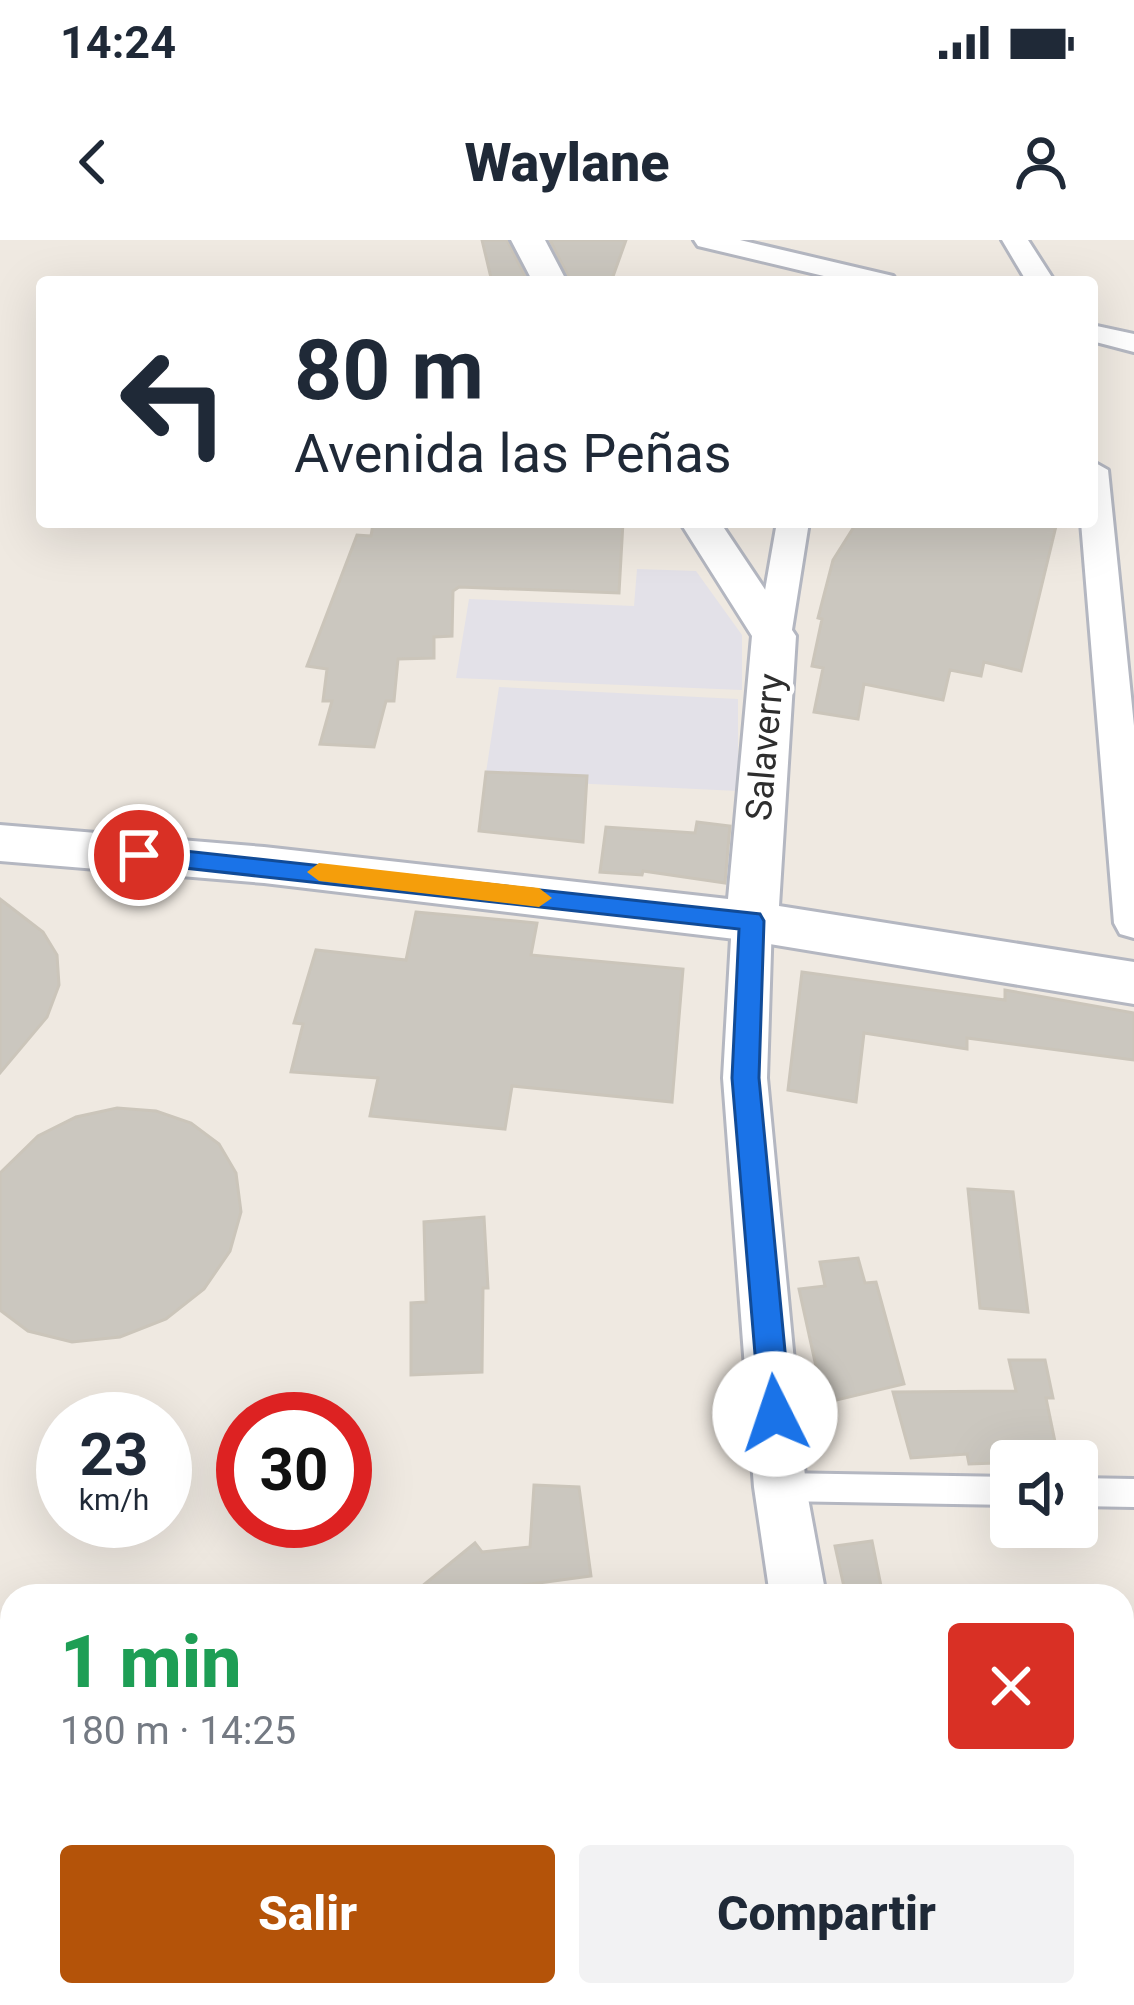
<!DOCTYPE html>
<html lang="es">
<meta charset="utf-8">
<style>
body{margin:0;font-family:Roboto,sans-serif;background:#f2f2f3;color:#1f2937;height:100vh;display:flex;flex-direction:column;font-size:45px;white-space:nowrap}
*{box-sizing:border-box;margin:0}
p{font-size:39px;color:#747a83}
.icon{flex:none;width:66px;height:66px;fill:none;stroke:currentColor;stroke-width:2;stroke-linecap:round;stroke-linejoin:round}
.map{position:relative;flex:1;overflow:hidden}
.side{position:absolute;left:0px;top:1344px;width:1134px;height:423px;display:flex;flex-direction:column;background:#fff;border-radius:36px 36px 0 0;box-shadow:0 12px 48px #0002}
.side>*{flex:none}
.banner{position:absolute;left:36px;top:36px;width:1062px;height:252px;border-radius:12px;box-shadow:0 12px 48px #0002;background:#fff;color:#1f2937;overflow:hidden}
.fabs{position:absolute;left:990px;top:1200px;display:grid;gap:24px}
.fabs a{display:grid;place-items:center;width:108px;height:108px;border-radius:12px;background:#fff;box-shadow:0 12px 48px #0002;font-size:60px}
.speed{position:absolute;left:36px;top:1152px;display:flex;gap:24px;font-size:60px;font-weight:700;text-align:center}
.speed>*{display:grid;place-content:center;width:156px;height:156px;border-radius:50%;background:#fff;box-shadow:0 12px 48px #0002;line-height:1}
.speed small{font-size:30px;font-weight:400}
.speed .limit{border:18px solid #d22;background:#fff;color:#111}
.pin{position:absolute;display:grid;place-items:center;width:102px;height:102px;color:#fff;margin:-51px;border:6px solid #fff;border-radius:50%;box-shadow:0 3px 12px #0007}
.me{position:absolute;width:132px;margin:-66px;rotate:356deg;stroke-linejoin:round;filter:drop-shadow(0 0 9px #0008)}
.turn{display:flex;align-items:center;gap:42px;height:252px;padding:0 60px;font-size:54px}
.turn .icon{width:156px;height:156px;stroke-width:2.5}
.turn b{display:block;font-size:84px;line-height:102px}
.round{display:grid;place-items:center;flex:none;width:126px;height:126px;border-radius:12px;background:#f2f2f3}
.overview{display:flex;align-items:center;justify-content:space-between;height:204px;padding:0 60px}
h1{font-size:72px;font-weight:800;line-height:90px;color:#1e9e55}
.button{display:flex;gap:24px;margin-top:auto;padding:24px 60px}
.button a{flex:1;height:138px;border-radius:12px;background:#b45309;color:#fff;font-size:48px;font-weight:800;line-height:138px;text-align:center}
.button a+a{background:#f2f2f3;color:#1f2937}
.status{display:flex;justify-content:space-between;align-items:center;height:84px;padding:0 60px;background:#fff;direction:ltr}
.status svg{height:33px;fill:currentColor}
header{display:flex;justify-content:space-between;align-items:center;height:156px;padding:0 60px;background:#fff;font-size:54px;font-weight:800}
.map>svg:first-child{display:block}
.industrial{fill:#e3e1e8}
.building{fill:#cbc7bf;stroke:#cbc5ba;stroke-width:3}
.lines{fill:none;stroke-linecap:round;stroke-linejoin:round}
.service-casing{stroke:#b4b7c1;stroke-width:6}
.minor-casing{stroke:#b4b7c1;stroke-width:6}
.tertiary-casing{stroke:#b4b7c1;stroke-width:6}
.service{fill:#fff;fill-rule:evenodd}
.minor{fill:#fff;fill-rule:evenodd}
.tertiary{fill:#fff;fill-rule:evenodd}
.route{fill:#1a73e8;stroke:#114b97;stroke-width:3}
.slow{fill:#f59e0b}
.labels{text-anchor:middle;stroke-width:9;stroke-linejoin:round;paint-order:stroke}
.street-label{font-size:36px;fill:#2e2e2e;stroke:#fff}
</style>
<div class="status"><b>14:24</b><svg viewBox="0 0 49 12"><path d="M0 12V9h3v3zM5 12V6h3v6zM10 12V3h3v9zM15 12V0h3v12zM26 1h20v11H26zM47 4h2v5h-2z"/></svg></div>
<header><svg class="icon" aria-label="back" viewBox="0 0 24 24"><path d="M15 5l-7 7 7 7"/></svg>Waylane<svg class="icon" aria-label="person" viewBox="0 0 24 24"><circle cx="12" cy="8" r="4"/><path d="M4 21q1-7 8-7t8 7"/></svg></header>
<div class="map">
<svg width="1134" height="1765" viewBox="0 0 1134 1765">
<rect width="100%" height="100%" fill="#efe9e1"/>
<path class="industrial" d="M637,329l59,2 46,64v55l-286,-12 13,-79 165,7z
M499,447l239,12v92l-253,-12z"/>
<path class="building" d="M482,0h25l21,42h-36z
M550,0h76l-15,42h-40z
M381,282h242l-4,71 -160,-6 -6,4 -1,45 -18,1v21l-36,1 -4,42h-8l-12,46 -54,-3 12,-43h-9l4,-32 -20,-3 50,-131 14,1 2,-12z
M857,282h200l-36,149 -37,-9 -3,14 -31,-6 -7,30 -79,-16 -6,35 -44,-7 9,-44 -11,-2 10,-47 -4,-1 15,-58z
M486,532l101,4 -4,66 -104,-11z
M697,582l33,4 -5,57 -82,-12 -1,4 -42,-3 6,-45 89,6z
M0,659l43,33 14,23 2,30 -12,32 -47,56z
M416,672l121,11 -6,32 152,14 -11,133 -160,-16 -7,43 -135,-13 8,-38 -87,-6 12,-48 -9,-1 22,-73 90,10z
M802,732l203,28v-10l129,23v47l-167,-22v11l-103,-16 -8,69 -68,-12z
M117,868l39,3 35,12 28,21 17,29 5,39 -11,39 -26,38 -38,30 -46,18 -48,5 -44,-11 -28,-21v-137l38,-37 38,-19z
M968,949l45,3 15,120 -48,-4z
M484,977l4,71h-5l-1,84 -71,3v-72l15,-1 -2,-80z
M858,1018l7,25 11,-1 28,102 -80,19 -25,-114 26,-3 -5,-24z
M1009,1120h36l8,38h-7l13,63 -90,3 -2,-10 -56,4 -18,-66 123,-1z
M534,1245l45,2 12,89 -82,11 8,9h-107l65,-53 7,9 48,-5z
M872,1301l11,55h-37l-11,-50z"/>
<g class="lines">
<defs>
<path id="service" d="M780,1233l231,4v28l-231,-4 -10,-4 -4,-10 4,-10z
M1077,1238l57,1v28l-57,-1z"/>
<path id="minor" d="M694,0h46l153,36 4,6h-48l-151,-36z
M1002,0h26l27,42h-28z
M1092,85l42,9v18l-42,-11z
M1092,221l16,9 26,256v212l-14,-4 -6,-11 -33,-401h11z
M777,282h32l-18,114 -5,8h-24l-5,-8z
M752,666l14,4 6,11 -5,157 39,409 20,109h-56l-16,-109 -31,-409 9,-157 6,-11z
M1134,1573v60l-12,3v-60z
M697,1755h79l-4,10h-79z"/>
<path id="tertiary" d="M511,0h34l22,42h-34z
M680,282h40l76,114 -17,270 355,56v42l-382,-63 -488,-58 -264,-22v-36l264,22 464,52 24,-263z"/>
</defs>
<use href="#service" class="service-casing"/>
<use href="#minor" class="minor-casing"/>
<use href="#tertiary" class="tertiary-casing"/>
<use href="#service" class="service"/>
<use href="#minor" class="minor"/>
<use href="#tertiary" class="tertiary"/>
</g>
<path class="route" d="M139,606l621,68 4,7 -5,157 32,336 -5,10 -11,4 -11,-4 -4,-10 -28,-336 7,-149 -600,-66 -12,-8z"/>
<path class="slow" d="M319,623l220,25 13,10 -13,9 -220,-26 -12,-9z"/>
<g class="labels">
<g class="street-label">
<text transform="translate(764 507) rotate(-85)" y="13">Salaverry</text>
</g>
</g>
</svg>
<div class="fabs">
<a><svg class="icon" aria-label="sound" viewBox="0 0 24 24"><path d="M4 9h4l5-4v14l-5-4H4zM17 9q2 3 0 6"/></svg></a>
</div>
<div class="speed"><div>23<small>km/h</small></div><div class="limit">30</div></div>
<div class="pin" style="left:139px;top:615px;background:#d93025"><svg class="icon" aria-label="arrive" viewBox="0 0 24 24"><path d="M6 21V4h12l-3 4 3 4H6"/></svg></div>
<svg class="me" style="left:775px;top:1174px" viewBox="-20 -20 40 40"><circle r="19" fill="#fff"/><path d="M0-13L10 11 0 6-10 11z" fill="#1a73e8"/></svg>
<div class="banner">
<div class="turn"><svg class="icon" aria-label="left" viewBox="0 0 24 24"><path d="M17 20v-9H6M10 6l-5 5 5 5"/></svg><div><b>80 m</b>Avenida las Peñas</div></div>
</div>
<section class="side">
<div class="overview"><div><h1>1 min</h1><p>180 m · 14:25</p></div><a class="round" style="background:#d93025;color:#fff"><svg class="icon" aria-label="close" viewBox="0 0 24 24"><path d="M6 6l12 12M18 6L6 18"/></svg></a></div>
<div class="button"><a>Salir</a><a>Compartir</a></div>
</section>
</div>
